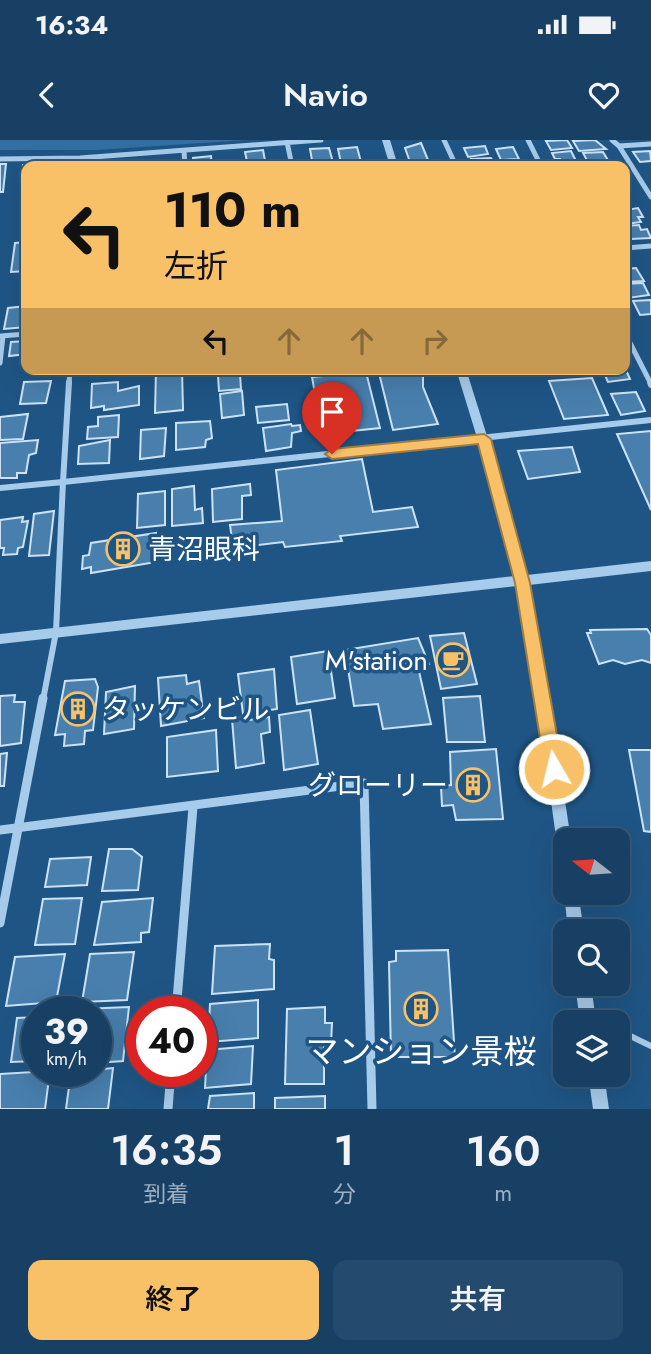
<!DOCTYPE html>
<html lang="ja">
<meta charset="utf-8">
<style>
body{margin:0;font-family:Jost,"Noto Sans JP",sans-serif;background:#244b6d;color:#f1f3f6;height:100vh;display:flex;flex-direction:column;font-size:26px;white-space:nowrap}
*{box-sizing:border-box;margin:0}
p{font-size:23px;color:#9eafbf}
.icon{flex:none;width:38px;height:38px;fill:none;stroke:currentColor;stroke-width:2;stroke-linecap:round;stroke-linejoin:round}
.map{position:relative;height:969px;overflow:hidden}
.sheet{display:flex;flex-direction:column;background:#174064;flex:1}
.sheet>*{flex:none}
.hud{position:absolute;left:21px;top:21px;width:609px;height:214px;border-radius:14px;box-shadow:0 7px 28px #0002,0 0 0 2px #365978;background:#f8c167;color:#111;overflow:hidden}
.needle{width:46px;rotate:287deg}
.fabs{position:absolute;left:553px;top:688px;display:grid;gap:14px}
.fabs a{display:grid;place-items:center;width:77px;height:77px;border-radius:14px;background:#174064;box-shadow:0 7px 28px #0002,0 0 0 2px #365978;font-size:35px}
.speed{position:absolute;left:21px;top:856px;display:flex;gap:14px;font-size:35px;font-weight:700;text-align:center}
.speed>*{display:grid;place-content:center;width:91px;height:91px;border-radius:50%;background:#174064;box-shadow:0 7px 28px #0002,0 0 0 2px #365978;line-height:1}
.speed small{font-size:18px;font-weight:400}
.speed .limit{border:10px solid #d22;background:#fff;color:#111}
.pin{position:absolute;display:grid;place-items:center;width:60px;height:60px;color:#fff;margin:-72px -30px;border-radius:50% 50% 50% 0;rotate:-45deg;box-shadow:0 0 7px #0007}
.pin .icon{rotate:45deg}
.me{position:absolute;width:77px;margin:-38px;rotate:352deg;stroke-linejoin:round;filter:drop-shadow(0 0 5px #0008)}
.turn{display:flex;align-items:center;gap:24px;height:147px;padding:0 28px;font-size:32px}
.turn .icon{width:91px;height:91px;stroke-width:2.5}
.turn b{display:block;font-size:49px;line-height:60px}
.lanes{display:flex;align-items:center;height:66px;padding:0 28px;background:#0003;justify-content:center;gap:35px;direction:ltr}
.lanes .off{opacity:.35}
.eta{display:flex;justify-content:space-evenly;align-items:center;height:119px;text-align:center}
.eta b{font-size:42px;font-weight:600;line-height:49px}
.button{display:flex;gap:14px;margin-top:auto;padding:14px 28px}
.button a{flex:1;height:80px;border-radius:14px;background:#f8c167;color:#111;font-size:28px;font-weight:600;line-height:80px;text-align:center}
.button a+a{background:#244b6d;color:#f1f3f6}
.status{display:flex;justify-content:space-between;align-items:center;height:49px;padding:0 35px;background:#174064;direction:ltr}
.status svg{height:19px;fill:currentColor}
header{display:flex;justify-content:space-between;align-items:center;height:91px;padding:0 28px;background:#174064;font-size:32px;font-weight:600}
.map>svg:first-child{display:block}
.green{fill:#336fa2}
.building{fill:#487fad;stroke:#cce3f7;stroke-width:2}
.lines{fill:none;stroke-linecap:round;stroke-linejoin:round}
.service{stroke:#a7cbea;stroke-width:6}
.minor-far2{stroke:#a7cbea;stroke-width:5}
.minor-far1{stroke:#a7cbea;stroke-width:6}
.minor{stroke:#a7cbea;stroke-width:9}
.tertiary{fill:#a7cbea;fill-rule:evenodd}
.route{fill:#f8c167;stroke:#a17d43;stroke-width:2}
.labels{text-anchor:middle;stroke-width:7;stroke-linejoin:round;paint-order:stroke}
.poi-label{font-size:28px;fill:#fff;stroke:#1f5585;text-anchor:start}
.near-poi-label{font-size:33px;fill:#fff;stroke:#1f5585}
</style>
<div class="status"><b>16:34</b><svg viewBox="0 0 49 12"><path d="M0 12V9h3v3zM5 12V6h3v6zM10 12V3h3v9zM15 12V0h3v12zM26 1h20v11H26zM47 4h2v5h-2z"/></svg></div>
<header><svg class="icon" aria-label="back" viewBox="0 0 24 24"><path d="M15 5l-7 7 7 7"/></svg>Navio<svg class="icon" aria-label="heart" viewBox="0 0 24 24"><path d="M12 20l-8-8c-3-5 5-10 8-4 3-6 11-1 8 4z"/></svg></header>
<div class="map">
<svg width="651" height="969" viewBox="0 0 651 969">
<rect width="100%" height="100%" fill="#1f5585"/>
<path class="green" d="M0,0h247l-150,10h-97z"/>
<path class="building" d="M567,0l5,8 -21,2 -5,-9z
M595,0l11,9 -27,2 -6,-10z
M421,3l7,17 -18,2 -5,-14z
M485,6l3,8 -20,3 -4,-9z
M357,7l4,15 -20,1 -3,-14z
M513,7l6,12 -18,1 -5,-11z
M329,8l5,18h-21l-3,-17z
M263,10l3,16h-18l-3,-14z
M571,11l5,10 -14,2 -2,-4h-5l-3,-6z
M650,11l1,10 -11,1 -7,-10z
M603,12l6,10 -20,2 -6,-11z
M211,16l1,10h-18l-1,-8z
M491,18l4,8h-22l-2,-7z
M0,24h6l-3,28h-3z
M46,24l-1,2h-19v15h-6l3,-16z
M638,68l5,9h-5l3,5 -16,2v-14z
M639,85l2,5 6,-1 4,9 -20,1 -6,-13z
M26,102v29l-15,1 4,-29z
M636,128l8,13 -19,1v-13z
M643,143l6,12 -21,3 -3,-14z
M651,160v14l-11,1 -7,-14z
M26,166v21l-22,2 4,-21z
M26,201v13l-17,2 2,-14z
M625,228l5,11 -22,3 -6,-13z
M156,229h26l1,41 -28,3z
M378,229h45v18l15,37 -45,6z
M486,229h25l2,4 -25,2z
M366,232l14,56 -58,6 -10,-57z
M240,234l1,15 -22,2 -1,-15z
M592,238l16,37 -44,4 -15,-38z
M51,241l-5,22 -26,1 4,-22z
M118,242v9l21,-5v19l-35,5v-4l-13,2 1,-24z
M242,251l2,24 -22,3 -2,-24z
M636,252l9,19 -24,4 -10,-21z
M287,264l2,16 -31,3 -2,-16z
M28,274l-5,25 -23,1v-23z
M119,275l-1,22 -31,2 1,-12 10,-1v-9z
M210,281l2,17 -6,2 -1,7 -29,3v-27z
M291,284l1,2 8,-1 1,6 -9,2 -1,14 -25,4 -3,-23z
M166,288l-2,28 -24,3 1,-29z
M651,291v79l-34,-76z
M38,300l-2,13 -7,2 -3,18h-9v5h-17v-35z
M110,300l-1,23 -31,1 1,-18z
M572,307l8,25 -52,7 -10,-28z
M362,319l11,53 39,-5 6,20 -78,9 2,5 -57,6 -2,-5 -50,6 -3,-23 52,-4 -6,-51z
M250,344l1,11 -9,1v23l-29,3 -1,-33z
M194,346l1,24 7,-2 1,15 -31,3v-37z
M165,351v34l-28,3 1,-34z
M54,371l-5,44 -20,1 5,-42z
M23,377l-1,5 6,-1 -5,26 -5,1 -1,6 -14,1 1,-7h-4v-28z
M156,393v29l-65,11v-6l-9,2 1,-13 6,-1 2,-12z
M647,489l4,6v28l-9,-3 -17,4 -12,-4 -14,4 -12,-31h4l-1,-3z
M464,493l13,51 -36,5 -11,-53z
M418,498l11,26 -11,3 13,57 -48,5 -5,-25 -24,2 -9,-56z
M328,511l7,47 -38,6 -6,-47z
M274,529l3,40 -34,5 -5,-40z
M186,535l1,9 12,-3 5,37 -43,8 -3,-48z
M95,539l3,8 -5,43 -8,1 -1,13 -20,2 1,-12 -10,1 10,-54z
M135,546l-1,43 -30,5 2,-42z
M15,555l-1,7h11l-4,41 -21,3v-50z
M480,556l5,46h-38l-4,-44z
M310,570l8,54 -34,6 -5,-55z
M240,577l3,4 26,-4 1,15 -9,2 3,29 -28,5 -4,-49z
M216,590l2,41 -51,6v-40z
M496,609l7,70 -47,1 -3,-15 -11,1 -1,-20 10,-1 -1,-33z
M629,610h22v82l-7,-1z
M7,613l-3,33h-4v-32z
M109,709h23l10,8 -4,33 -36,1z
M91,717l-4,28 -42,2 5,-28z
M82,758l-7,46 -40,1 8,-46z
M153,758l-4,34 -8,1v9l-47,3 8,-43z
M270,804l-1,15 5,1v29l-62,5 3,-48z
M448,810l7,107h-64l-2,-95 7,-1v-10z
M134,812l-7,48 -45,2 8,-48z
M65,814l-9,48 -50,4 9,-49z
M258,860v38l-50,4 2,-38z
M129,867l-6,54 -27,2v-51l-15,-3z
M325,867v16h7l-1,20 -7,1v40h-39l2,-75z
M37,877v44l-26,1 6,-44z
M253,906l-2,38 -46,4 2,-38z
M113,928l-5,41h-42l5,-37z
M50,931l-5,38h-45v-35z
M254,953v16h-46l2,-13z
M325,956v13h-50v-11z"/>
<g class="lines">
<path class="service" d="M590,876l12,6
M618,890l33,16"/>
<path class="minor-far2" d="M444,0l12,26
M528,0l13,26
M612,0l7,6 32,-2
M287,2l5,24
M619,6l32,51
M184,11l1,15
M0,19l80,-1 241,-18
M625,108l26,-2
M625,193l26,51
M1,196l25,-2
M0,223l3,-27
M69,244l1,-15"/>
<path class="minor-far1" d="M650,242l1,3
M0,348l63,-6 6,-100
M43,560l13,-68 7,-150 588,-62"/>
<path class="minor" d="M0,690l364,-47 8,326
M0,783l43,-225
M176,872l17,-205
M168,969l3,-38"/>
<path class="tertiary" d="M382,0h8l8,26h-8z
M456,229h10l42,134 19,72 124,-14v10l-122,14 18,99 24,156h-6v19l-5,-2 -2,-5 -23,-168 -18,-98 -517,58v-10l515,-58 -18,-73z
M565,748v4h13l6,39h-16l-4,-39z
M575,844h16l5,38h-16z
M588,934h16l5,35h-16z"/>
</g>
<path class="route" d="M484,294l7,5 39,144 33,186 -3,6 -6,3 -6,-3 -3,-6 -30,-186 -37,-139 -146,15 -7,-5 7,-5z"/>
<defs>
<symbol id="building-ring" viewBox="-11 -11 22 22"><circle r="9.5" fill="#1f5585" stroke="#f8c167" stroke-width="1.5"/><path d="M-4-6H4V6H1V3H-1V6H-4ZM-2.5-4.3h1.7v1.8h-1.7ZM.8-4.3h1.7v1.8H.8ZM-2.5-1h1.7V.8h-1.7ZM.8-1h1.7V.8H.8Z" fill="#f8c167"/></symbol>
<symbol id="cafe-ring" viewBox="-11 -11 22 22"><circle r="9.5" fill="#1f5585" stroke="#f8c167" stroke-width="1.5"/><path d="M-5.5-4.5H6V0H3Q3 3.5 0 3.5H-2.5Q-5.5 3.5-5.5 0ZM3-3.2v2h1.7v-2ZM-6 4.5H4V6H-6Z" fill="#f8c167"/></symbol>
</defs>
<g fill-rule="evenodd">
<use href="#building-ring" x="104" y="390" width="38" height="38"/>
<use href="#cafe-ring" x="434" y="501" width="38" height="38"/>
<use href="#building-ring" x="59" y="550" width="38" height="38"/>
<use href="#building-ring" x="454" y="626" width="38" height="38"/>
<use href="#building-ring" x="402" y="850" width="38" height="38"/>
</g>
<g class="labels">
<g class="poi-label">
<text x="148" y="419">青沼眼科</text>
<text x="428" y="530" text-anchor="end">M'station</text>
<text x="102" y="579">タッケンビル</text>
<text x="448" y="655" text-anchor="end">グローリー</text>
</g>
<g class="near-poi-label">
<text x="421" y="923">マンション景桜</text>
</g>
</g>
</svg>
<div class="fabs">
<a><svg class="needle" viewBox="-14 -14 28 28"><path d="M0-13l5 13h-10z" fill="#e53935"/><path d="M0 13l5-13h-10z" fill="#9eafbf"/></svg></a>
<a><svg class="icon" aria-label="search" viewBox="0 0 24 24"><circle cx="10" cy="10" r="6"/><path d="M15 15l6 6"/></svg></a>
<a><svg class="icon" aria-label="layers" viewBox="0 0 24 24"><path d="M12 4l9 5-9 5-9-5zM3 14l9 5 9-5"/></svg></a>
</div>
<div class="speed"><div>39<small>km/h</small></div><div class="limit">40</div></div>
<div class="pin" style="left:332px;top:314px;background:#d93025"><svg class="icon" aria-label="arrive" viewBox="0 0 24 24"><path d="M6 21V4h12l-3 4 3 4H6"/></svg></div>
<svg class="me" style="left:554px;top:629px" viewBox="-20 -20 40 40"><circle r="17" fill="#f8c167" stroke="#fff" stroke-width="3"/><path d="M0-11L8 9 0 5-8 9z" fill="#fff"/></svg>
<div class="hud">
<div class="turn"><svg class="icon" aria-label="left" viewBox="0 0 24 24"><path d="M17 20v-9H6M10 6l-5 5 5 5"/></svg><div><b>110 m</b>左折</div></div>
<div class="lanes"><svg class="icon" aria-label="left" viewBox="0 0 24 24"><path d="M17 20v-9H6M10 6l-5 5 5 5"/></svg><svg class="icon off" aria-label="ahead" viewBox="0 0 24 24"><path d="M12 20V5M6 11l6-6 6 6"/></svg><svg class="icon off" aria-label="ahead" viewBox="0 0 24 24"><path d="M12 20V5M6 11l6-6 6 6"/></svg><svg class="icon off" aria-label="right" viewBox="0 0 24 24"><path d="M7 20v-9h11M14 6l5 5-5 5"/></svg></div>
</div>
</div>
<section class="sheet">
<div class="eta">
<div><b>16:35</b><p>到着</p></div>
<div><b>1</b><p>分</p></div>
<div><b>160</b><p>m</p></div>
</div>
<div class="button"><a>終了</a><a>共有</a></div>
</section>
